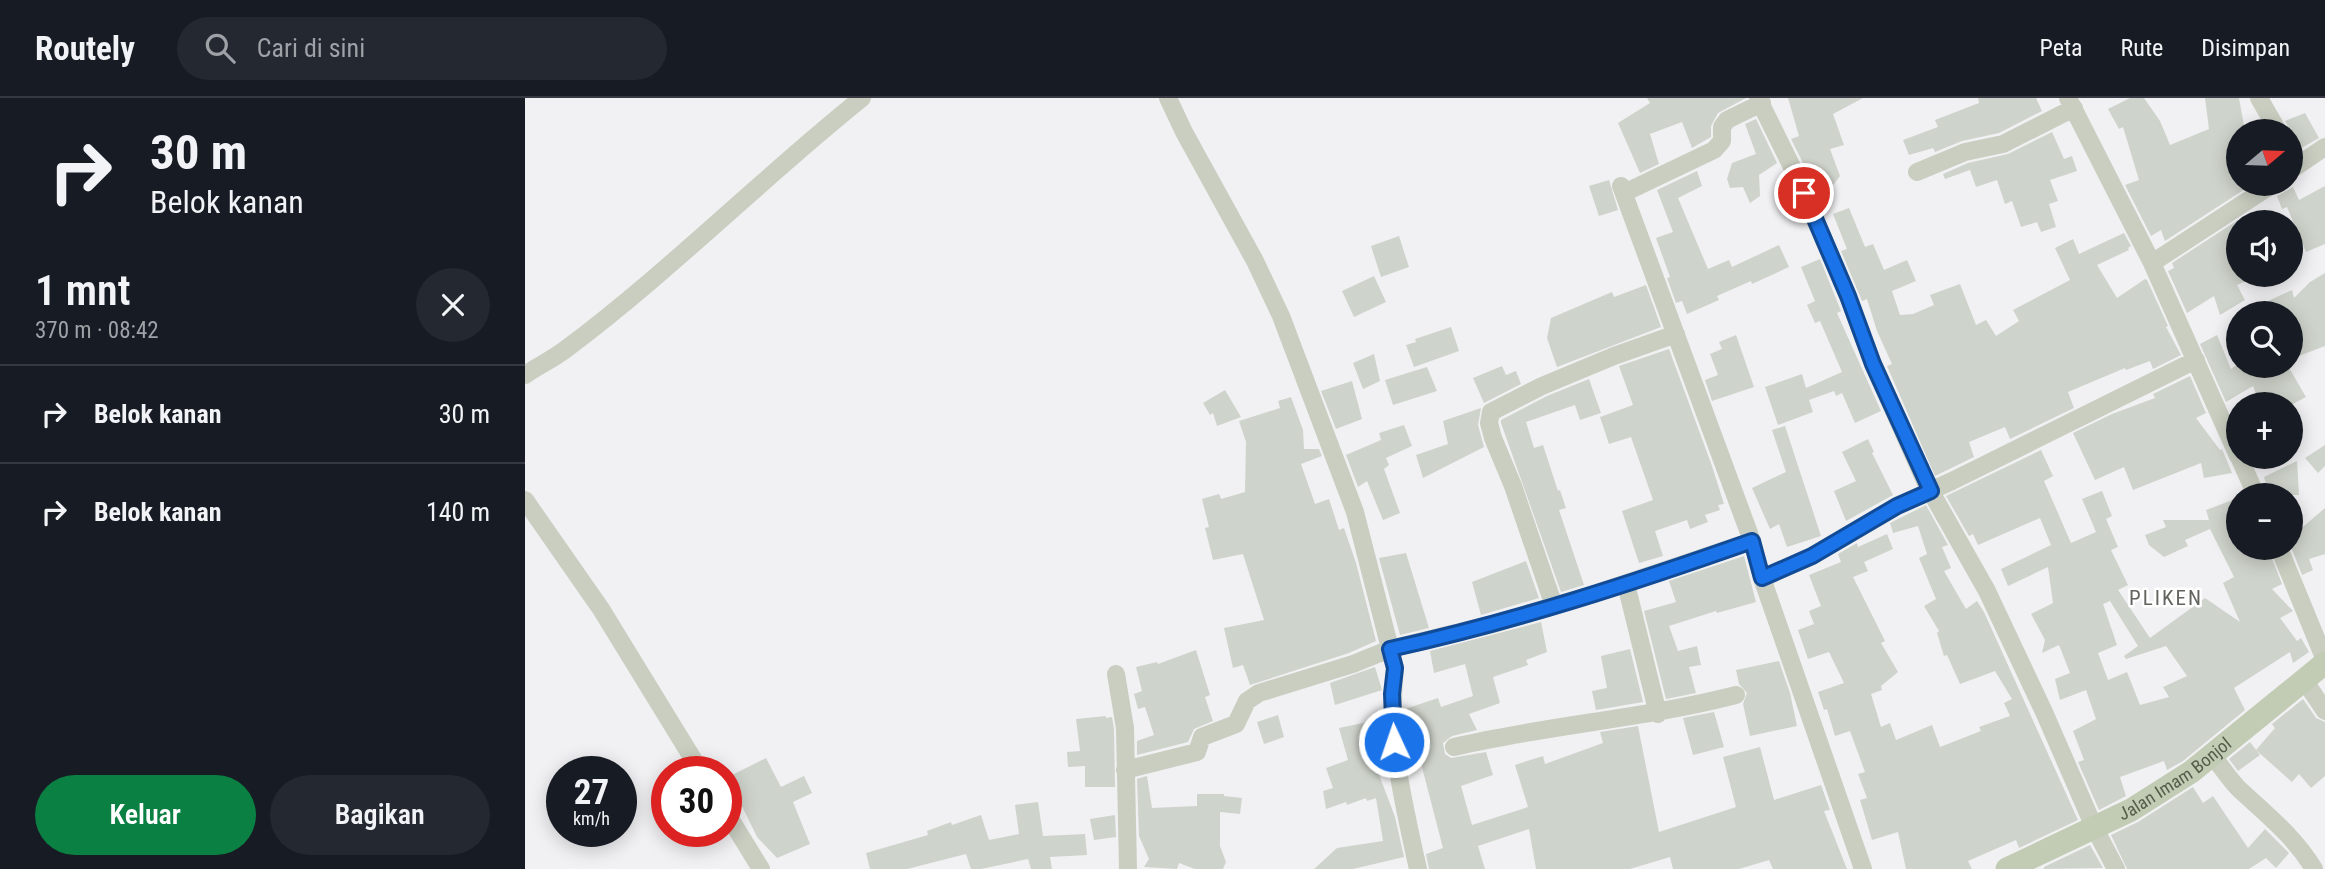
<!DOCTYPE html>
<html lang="id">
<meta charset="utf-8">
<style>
body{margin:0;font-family:"Roboto Condensed",sans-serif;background:#242831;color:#f1f3f6;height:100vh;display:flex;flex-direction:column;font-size:26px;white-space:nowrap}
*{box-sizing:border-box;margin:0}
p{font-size:23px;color:#9ea1a6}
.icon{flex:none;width:38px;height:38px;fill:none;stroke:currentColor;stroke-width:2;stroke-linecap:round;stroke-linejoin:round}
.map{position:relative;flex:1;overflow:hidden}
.sheet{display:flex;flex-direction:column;background:#171b24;width:525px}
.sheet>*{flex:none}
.hud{background:#171b24;color:#f1f3f6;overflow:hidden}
.needle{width:46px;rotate:71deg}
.tools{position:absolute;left:1701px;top:21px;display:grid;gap:14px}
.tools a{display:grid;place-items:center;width:77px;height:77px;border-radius:50%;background:#171b24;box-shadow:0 4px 18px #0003;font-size:35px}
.speed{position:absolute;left:21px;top:658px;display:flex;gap:14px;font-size:35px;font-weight:700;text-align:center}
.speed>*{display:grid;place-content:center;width:91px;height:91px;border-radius:50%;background:#171b24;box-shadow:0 4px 18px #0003;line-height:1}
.speed small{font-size:18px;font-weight:400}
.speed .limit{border:10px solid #d22;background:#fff;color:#111}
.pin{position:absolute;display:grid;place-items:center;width:60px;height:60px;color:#fff;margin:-30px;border:4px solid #fff;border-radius:50%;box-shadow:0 2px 7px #0007}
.me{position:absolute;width:77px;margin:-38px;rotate:357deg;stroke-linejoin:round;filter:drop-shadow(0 0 5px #0008)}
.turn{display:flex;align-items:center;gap:24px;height:147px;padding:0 35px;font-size:32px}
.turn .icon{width:91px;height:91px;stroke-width:2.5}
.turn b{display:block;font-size:49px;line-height:60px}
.round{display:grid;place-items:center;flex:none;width:74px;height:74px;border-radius:37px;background:#242831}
.head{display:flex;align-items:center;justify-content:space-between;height:119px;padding:0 35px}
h1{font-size:42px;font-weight:600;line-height:52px}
.button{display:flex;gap:14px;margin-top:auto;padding:14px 35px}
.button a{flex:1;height:80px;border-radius:42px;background:#0b8043;color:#fff;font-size:28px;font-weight:600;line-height:80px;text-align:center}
.button a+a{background:#242831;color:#f1f3f6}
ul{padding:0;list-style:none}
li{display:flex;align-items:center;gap:21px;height:98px;padding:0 35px;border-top:2px solid #363941}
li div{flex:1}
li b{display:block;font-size:26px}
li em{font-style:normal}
header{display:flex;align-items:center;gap:42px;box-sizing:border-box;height:98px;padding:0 35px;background:#171b24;border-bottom:2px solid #363941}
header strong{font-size:33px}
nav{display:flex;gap:38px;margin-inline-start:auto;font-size:24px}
.search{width:490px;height:63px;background:#242831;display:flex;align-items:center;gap:18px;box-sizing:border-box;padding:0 24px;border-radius:38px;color:#9ea1a6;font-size:26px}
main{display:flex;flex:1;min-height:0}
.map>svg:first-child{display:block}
.building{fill:#ced3cb;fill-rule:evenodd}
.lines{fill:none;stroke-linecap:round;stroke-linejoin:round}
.minor{stroke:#c9cec1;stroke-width:18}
.major{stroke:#c2ccb4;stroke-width:23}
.route-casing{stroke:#114b97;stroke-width:18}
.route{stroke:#1a73e8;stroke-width:12}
.labels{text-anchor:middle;stroke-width:5;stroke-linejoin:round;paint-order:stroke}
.street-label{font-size:18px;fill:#555c4b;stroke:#fff}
.quarter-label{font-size:21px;letter-spacing:2px;fill:#62655e;stroke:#fff}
</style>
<header>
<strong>Routely</strong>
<div class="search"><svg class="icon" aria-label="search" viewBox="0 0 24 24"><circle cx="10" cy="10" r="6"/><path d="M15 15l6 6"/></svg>Cari di sini</div>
<nav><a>Peta</a><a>Rute</a><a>Disimpan</a></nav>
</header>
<main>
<section class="sheet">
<div class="hud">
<div class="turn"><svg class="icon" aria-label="right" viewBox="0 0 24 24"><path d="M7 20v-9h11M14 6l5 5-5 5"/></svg><div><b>30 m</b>Belok kanan</div></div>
</div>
<div class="head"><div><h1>1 mnt</h1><p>370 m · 08:42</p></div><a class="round"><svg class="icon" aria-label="close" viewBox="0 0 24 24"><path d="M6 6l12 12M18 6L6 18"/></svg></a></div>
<ul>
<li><svg class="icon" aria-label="right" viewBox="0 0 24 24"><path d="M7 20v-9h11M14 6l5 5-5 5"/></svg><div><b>Belok kanan</b></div><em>30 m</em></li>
<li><svg class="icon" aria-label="right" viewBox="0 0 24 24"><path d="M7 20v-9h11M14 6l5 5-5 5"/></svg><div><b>Belok kanan</b></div><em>140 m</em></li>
</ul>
<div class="button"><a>Keluar</a><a>Bagikan</a></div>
</section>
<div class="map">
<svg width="1800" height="771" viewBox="0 0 1800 771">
<rect width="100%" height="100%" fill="#f1f1f3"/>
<path class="building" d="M1122,0h99l-28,15 -7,13v11l-19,11 -10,-26 -32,12 9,30 -19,9 -22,-50 32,-20z
M1263,0h75l-30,16 11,31 -14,4 10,27 -6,8 -16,9 -27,-54 8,-3z
M1453,0h58l6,13 -43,22 -37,8 -27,11 -2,-4 -24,7 -6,-15 35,-13 -3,-7 44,-17z
M1605,0h14l16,23 10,24 39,-16 -4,-31h34l6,33h-7v53h6l1,5 -80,52 -4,-11 -10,6 -26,-51 14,-5 -16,-53 -4,2 -11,-20z
M1780,15l14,25 -25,14 -3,-10v-11l-6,-10z
M1231,21l21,44 -18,12 1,21 -10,7 -7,-16 -13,1 -3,-9 5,-16 24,-9 -11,-30z
M1527,34l12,27 8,-3 5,15 -27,9 8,21 -9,3 7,23 -15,5 -4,-10 -16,5 -9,-26 -7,3 -8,-24 -21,7 -6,-17 -25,9 -2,-5 25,-11 40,-9z
M1172,73l5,15 -24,12 30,71 21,-9 3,7 47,-22 10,22 -37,17 -1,-3 -34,15 2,4 -32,14 -5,-13 -6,2 -9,-25 3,-1 -14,-39 17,-6 -16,-42z
M1084,82l9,30 -19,6 -10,-30z
M1800,88v58l-19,8 -19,-45 -5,2 -5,-13 16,-9 6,13z
M1324,110l16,39 8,-3 11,26 23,-10 9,21 -24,10 8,24 13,-1 21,-9 -4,-10 30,-11 16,41 10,-5 10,16 23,-15 -6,-11 57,-30 -15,-32 18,-9 6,15 45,-21 7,13 -3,2 1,2 -32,15 20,33 28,-19 2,1 21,46 -2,1 15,28 -28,14 -3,-8 -24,9 -1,-2 -57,24 6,16 -64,31 -5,-12 -36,15 5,15 -39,19 -48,-110 5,-2 -15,-33 -10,-32 -5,2 -21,-50 6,-2 -14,-35z
M1713,122v55h21l-22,10 8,15 -25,15 -6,-19 -27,17 -19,-42 6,-3 -2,-5z
M874,138l10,31 -28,10 -10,-31z
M1295,161l21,52 -4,2 44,98 -26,12 -13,-30 -6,3 -2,-5 -25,9 4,12 -35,13 -13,-38 37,-13 4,14 36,-16 -22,-51 -5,2 -8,-18 8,-4 -14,-34z
M1800,175v73l-34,13v-46h-49l50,-23 2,8 16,-16z
M849,178l12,26 -32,15 -12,-26z
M1121,187l15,42 -104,40 -10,-29 4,-20 61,-26 2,5z
M926,229l8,24 -45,16 -8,-22 10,-3 -1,-3z
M1211,237l18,52 -42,14 -7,-21 13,-5 -8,-21 12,-5 -3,-7z
M1692,237l14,34 4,-3h53l18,31 -13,7h-33l-7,-18 -27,16 -26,-58z
M1144,251l43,117 12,38 -6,1 2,5 -15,5 3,7 -18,7 -3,-9 -32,11 8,25 -24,7 -17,-52 31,-11 -22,-63 -22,7 -9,-27 33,-12 -14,-39z
M849,256l6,27 -17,8 -10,-26z
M977,268l4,9 10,-4 5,13 -37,19 -11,-25z
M902,269l10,24 -44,14 -8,-25z
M1665,278l16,37 -10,5 24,32 2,-1 10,24 -28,5 -3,-15 -68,27 -9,-23 -29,13 -22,-47 39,-19 43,-16 -2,-4z
M1064,281l12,34 -21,7 -5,-15 -49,17 8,26 9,-3 15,46 2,-1 6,18 -7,2 25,75 -23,7 -60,-169v-3l46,-24z
M827,283l10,38 -26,10 -15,-38z
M700,292l16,27 -24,9 -4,-13 -3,2 -7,-12z
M766,299l12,33 1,19h15l3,7 -21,8 14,40 14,-5 10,31 5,-2 12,35 20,78 -27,12 -99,32 -7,-20 -10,3 -9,-40 40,-8 -21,-66 -30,6 -8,-32 4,-1 -7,-28 17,-5 2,5 24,-7 1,-50 -7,-21 41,-13 -2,-7z
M956,310l-3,17 6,22 -61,31 -7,-23 32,-11 -5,-23z
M879,327l8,21 -26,12 3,7 -5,4 16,44 -17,7 -16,-39 -9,6 -12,-32 35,-15 -2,-7z
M1260,328l36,110 -34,11 -8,-23 -9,5 -18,-41 34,-16 -14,-42z
M1343,341l6,13 -2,1 21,42 -47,26 -12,-30 22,-10 -14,-29z
M1800,347v21l-7,7 -13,-15z
M1516,352l12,26 -9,5 27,62 25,-11 -14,-33 20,-8 10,25 -6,3 12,28 -7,3 17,35 -10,5 32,48 55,-40 35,24 -17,-39 11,-6 -24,-48 -25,11 3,6 -24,11 -15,-12 -4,-10 21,-8 -3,-7h46l-3,-10 32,-12v50h30l14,36 -10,5 21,22 -13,7 17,23 4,-3 8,14 -16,11 -3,-11 -56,36 11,22 -62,51 -16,9 -3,-9 -44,16 6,19 -27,14 -21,-48 6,-2 -11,-29 23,-12 -10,-29 -26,10 -5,-21 15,-6 -11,-28 -17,8 3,-13 -14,-26 22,-11 -5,-36 -40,19 -7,-17 50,-24 -11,-27 -62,27 -5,-11 -4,2 -23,-40zM1585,503l28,45 -14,10 2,3 40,-13 21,30 -24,11 6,10 -29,8 -13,-33 -19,8 -10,-27 19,-8 -14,-41z
M1772,363l2,34h-30l-5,-18z
M1401,407l22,40 -6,2 9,21 -7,3 22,38 11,-8 7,11 94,208 -59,28 -3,-8 -48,21 4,8h-66l-8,-37 -26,8 -12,-40 7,-2 -9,-24 7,-2 -15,-41 -15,5 -8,-27 -3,1 -6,-18 26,-9 -15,-31 -21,7 -10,-29 16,-6 -5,-13 12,-5 -12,-31 32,-13 -3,-8 19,-11 1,4 29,-13 6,15 -29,13 4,9 -15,6 32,64 -4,2 17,29 -17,14 1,4 -11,4 10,33 9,-4 6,17 36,-15 8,22 41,-16 -2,-4 31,-11 -6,-13 8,-4 -17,-28 -35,13 -13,-29 -3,1 -7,-23 2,-2 -15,-25 12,-7 -17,-41 8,-4 -9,-28 -25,7 -3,-10z
M1800,410v46l-16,5 4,11 -11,5 -11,-28v-10z
M881,455l23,75 -29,7 -21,-77z
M1219,458l12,46 -39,11 -1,-2 -47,15 9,25 19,-5 4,19 -12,2 7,26 -30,6 -22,-88 32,-9 -7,-21z
M1001,463l13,37 -58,17 -9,-33z
M1016,524l6,30 -21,8 2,5 -35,12 7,26 -31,11 8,16 -25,6 -9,7 2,11 6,4 35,-6 7,23 -32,11 11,39 56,-18 -13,-42 28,-9 2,8 58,-21 -3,-11 38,-6 21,106 77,-25 -13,-50 37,-10 14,53 47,-15 9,25 -6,1 23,58h-74l-4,-9 -30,9h-66l-3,-12 -40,12h-94l-7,-40 -51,17 7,23h-56l-3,-15 17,-6 -25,-96 -10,3 -3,-46 33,-11 3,9 32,-11 -8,-32 -31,9 -4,-22z
M1105,551l13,53 -47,8 -4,-19 15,-3 -6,-32z
M671,552l14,45 -5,2 8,24 -19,8 -6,13 -51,13v-14l17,-6 -9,-28 -7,2 -4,-15 8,-3 -6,-24 21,-5 1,2z
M1254,563l11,32 7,33 -47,10 -7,-32 4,-11 -8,-9 -3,-14z
M850,569l7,23 -47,15 -5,-22z
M1778,601l13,19 9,4v54l-14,12 -12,-14 -7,8 -36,-32 19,-22 -3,-4z
M1189,614l10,35 -31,8 -10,-37z
M753,617l6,22 -20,7 -7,-22z
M581,618v2l6,-1 2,12 1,58h-30v-21l-17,1 -1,-15 13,-1 -4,-32z
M857,621l3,42 -10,3 20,53 9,40 -51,12h-39l23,-21 46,-7 -7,-43 -9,3 -1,-3 -19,7 -1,-3 -20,7 -3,-18 10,-3 -7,-20 22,-8 -9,-32z
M1725,644l10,13 -22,16 -9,-12z
M241,660l15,29 23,-11 8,17 -19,9 17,42 -33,14 -20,-21 -19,-39 -7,3 -5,-9v-14z
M622,678l5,32 45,-2v-12h27v2l18,2 -2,16 -20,-2v34l6,16 -3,7h-28l-16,-6 -2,6 -33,-2 5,-8 -10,-23 -2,-57z
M1668,689l10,16 10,-7 35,52 17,-19 24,24 -13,15 -10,-10 -17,11h-122l-16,-34 27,-13z
M513,704l5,34 42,-2 2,21 -37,2 2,12h-21l-3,-10 -47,10h-10l-5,-15 -59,15h-37l-4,-16 62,-18 -1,-4 24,-9 1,3 29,-10 8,25 30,-6 -4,-29z
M590,717l1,22 -22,3 -4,-21z
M1565,747l13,23 -59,1v-2z"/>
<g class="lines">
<path class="minor" d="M643,0l16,34 71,129 26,55 74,196 40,156c-8,70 8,133 23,201
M1233,0l37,75 53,123 25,68 53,119 61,108 57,121 50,115 22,42
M1543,0l84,165 86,193
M1734,0l19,33
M1766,72l34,-23
M1392,74l48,-20 38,-8 71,-36
M1096,88l131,355 10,37 101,291
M1099,95l90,-43 8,-9v-14l5,-7 35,-17
M1627,165l121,-79
M0,277c13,-9 28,-16 41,-26 103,-77 195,-170 296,-251
M1714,359l17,38
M0,402l76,109 100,163
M1754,450l46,112
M1237,480l50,-22 85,-50 55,-25 244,-121
M1101,486l32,130
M1029,508l-41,-120 -20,-48 -4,-15 2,-11 51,-26 72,-30 62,-22
M591,576l9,54 3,141
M1779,582l21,31
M929,649c93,-22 189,-28 282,-52
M1687,657c9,11 17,24 27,34 28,26 55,47 75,80
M600,672l72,-18 5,-15 34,-13 11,-23 12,-8 94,-29 37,-15 103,-25 104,-31 155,-52
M201,714l35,57"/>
<path class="major" id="s1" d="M1482,771l124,-59 60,-38 134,-109"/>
</g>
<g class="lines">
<defs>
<path id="route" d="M869,644l-2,-48 3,-26 -5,-19c123,-27 243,-66 362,-108l10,37 50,-22 85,-50 34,-15 -58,-127 -25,-68 -44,-103"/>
</defs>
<use href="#route" class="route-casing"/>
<use href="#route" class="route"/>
</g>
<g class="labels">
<g class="street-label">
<text dy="6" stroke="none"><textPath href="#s1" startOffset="191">Jalan Imam Bonjol</textPath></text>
</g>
<g class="quarter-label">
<text x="1641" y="507">PLIKEN</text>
</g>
</g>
</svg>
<div class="tools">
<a><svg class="needle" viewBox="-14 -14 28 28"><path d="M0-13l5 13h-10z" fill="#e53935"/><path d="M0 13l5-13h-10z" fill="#9ea1a6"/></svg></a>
<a><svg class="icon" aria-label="sound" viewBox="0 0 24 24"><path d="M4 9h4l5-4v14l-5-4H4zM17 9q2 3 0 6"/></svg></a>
<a><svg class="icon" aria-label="search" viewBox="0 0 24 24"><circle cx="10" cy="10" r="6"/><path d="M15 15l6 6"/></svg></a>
<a>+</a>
<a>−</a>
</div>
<div class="speed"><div>27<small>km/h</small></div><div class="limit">30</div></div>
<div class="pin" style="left:1279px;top:95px;background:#d93025"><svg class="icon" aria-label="arrive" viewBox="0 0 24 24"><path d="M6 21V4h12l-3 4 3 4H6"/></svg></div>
<svg class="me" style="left:869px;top:644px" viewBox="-20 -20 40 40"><circle r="17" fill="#1a73e8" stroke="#fff" stroke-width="3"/><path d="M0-11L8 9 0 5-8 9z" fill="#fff"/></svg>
</div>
</main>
